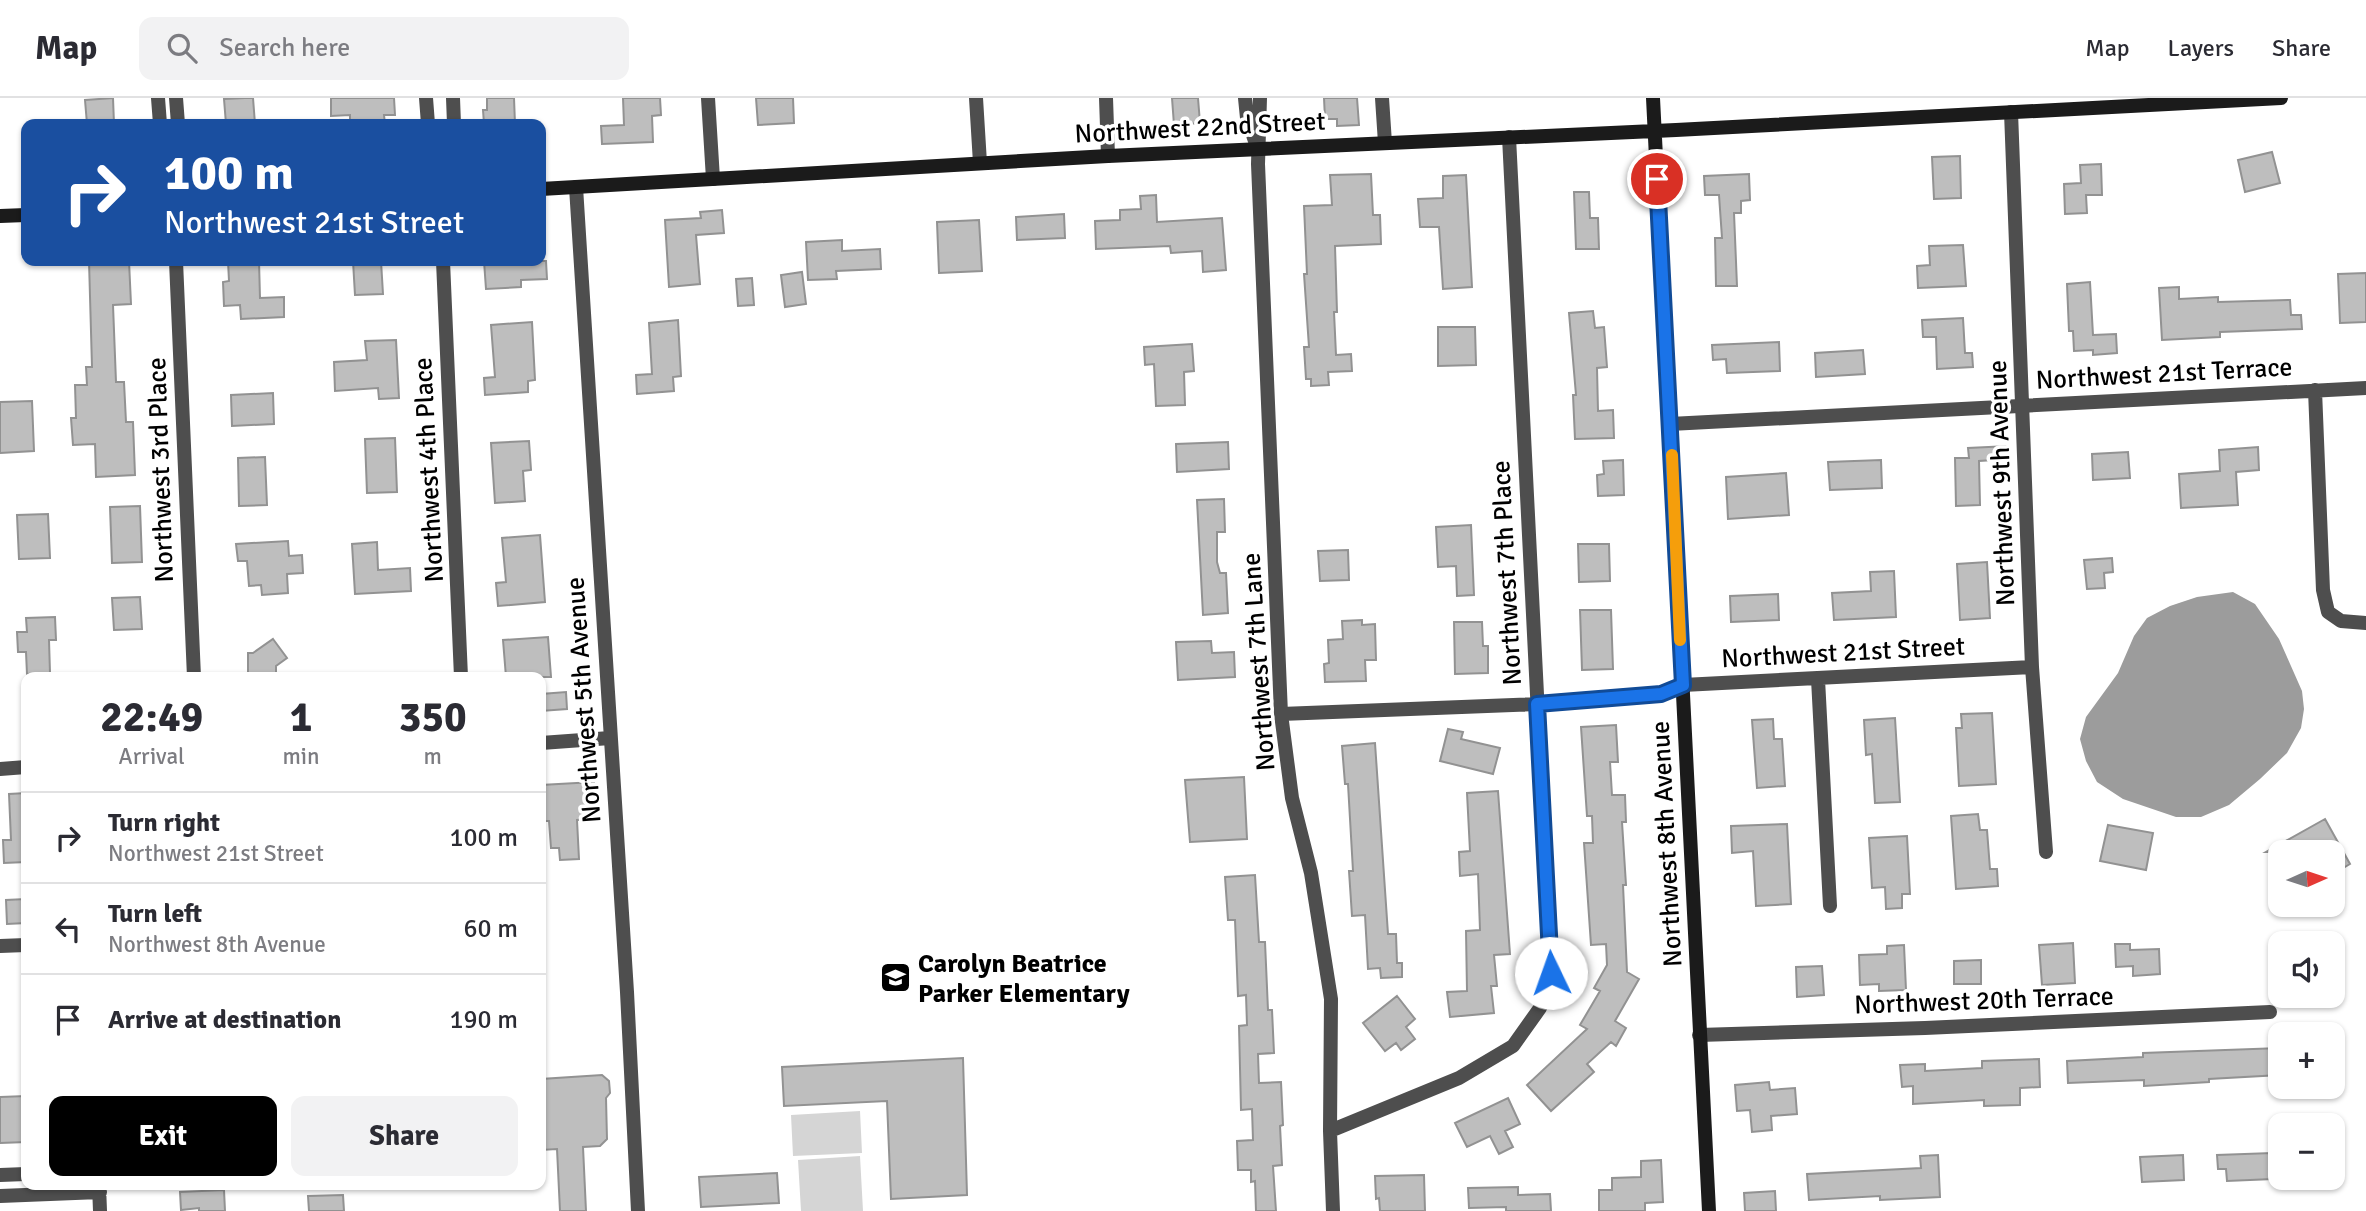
<!DOCTYPE html>
<meta charset="utf-8">
<style>
body{margin:0;font-family:Signika,sans-serif;background:#f2f2f3;color:#2b2b33;height:100vh;display:flex;flex-direction:column;font-size:26px;white-space:nowrap}
*{box-sizing:border-box;margin:0}
p{font-size:23px;color:#7c7c81}
.icon{flex:none;width:38px;height:38px;fill:none;stroke:currentColor;stroke-width:2;stroke-linecap:round;stroke-linejoin:round}
.map{position:relative;flex:1;overflow:hidden}
.drawer{position:absolute;left:21px;top:574px;width:525px;height:518px;display:flex;flex-direction:column;background:#fff;border-radius:14px;box-shadow:0 2px 5px #0004}
.drawer>*{flex:none}
.hud{position:absolute;left:21px;top:21px;width:525px;height:147px;border-radius:14px;box-shadow:0 2px 5px #0004;background:#1a4fa0;color:#fff;overflow:hidden}
.needle{width:46px;rotate:87deg}
.buttons{position:absolute;left:2268px;top:742px;display:grid;gap:14px}
.buttons a{display:grid;place-items:center;width:77px;height:77px;border-radius:14px;background:#fff;box-shadow:0 2px 5px #0004;font-size:35px}
.pin{position:absolute;display:grid;place-items:center;width:60px;height:60px;color:#fff;margin:-30px;border:4px solid #fff;border-radius:50%;box-shadow:0 2px 7px #0007}
.me{position:absolute;width:77px;margin:-38px;rotate:357deg;stroke-linejoin:round;filter:drop-shadow(0 0 5px #0008)}
.turn{display:flex;align-items:center;gap:24px;height:147px;padding:0 28px;font-size:32px}
.turn .icon{width:91px;height:91px;stroke-width:2.5}
.turn b{display:block;font-size:49px;line-height:60px}
.eta{display:flex;justify-content:space-evenly;align-items:center;height:119px;text-align:center}
.eta b{font-size:42px;font-weight:800;line-height:49px}
.action{display:flex;gap:14px;margin-top:auto;padding:14px 28px}
.action a{flex:1;height:80px;border-radius:14px;background:#000;color:#fff;font-size:28px;font-weight:800;line-height:80px;text-align:center}
.action a+a{background:#f2f2f3;color:#2b2b33}
ul{padding:0;list-style:none}
li{display:flex;align-items:center;gap:21px;height:91px;padding:0 28px;border-top:2px solid #e1e1e2}
li div{flex:1}
li b{display:block;font-size:26px}
li em{font-style:normal}
header{display:flex;align-items:center;gap:42px;box-sizing:border-box;height:98px;padding:0 35px;background:#fff;border-bottom:2px solid #e1e1e2}
header strong{font-size:33px}
nav{display:flex;gap:38px;margin-inline-start:auto;font-size:24px}
.search{width:490px;height:63px;background:#f2f2f3;display:flex;align-items:center;gap:18px;box-sizing:border-box;padding:0 24px;border-radius:14px;color:#7c7c81;font-size:26px}
.map>svg:first-child{display:block}
.green{fill:#d5d5d5}
.water{fill:#9c9c9c}
.building{fill:#bebebe;stroke:#929292;stroke-width:2}
.lines{fill:none;stroke-linecap:round;stroke-linejoin:round}
.street{stroke:#4e4e4e;stroke-width:14}
.secondary{stroke:#1b1b1b;stroke-width:14}
.route-casing{stroke:#114b97;stroke-width:18}
.route{stroke:#1a73e8;stroke-width:12}
.slow{stroke:#f59e0b;stroke-width:12}
.labels{text-anchor:middle;stroke-width:7;stroke-linejoin:round;paint-order:stroke}
.street-label{font-size:26px;fill:#000;stroke:#fff}
.poi-label{font-size:26px;font-weight:bold;fill:#000;stroke:#fff;text-anchor:start}
</style>
<header>
<strong>Map</strong>
<div class="search"><svg class="icon" aria-label="search" viewBox="0 0 24 24"><circle cx="10" cy="10" r="6"/><path d="M15 15l6 6"/></svg>Search here</div>
<nav><a>Map</a><a>Layers</a><a>Share</a></nav>
</header>
<div class="map">
<svg width="2366" height="1113" viewBox="0 0 2366 1113">
<rect width="100%" height="100%" fill="#fff"/>
<path class="green" d="M860,1013l2,42 -69,3 -2,-41z
M860,1058l3,55h-62l-3,-51z"/>
<path class="water" d="M2233,494l22,12 24,35 23,52 2,18 -3,19 -14,25 -27,26 -31,26 -28,12h-25l-53,-18 -26,-17 -11,-21 -6,-22 6,-22 32,-44 16,-37 13,-18 23,-12 27,-9z"/>
<path class="building" d="M113,0l1,26h-27l-2,-24z
M245,0h8l2,26h-29l-2,-25z
M331,0h63l1,17h-11l1,9h-35v-9l-19,1z
M487,0h27l1,26h-31l-1,-14h4z
M623,0h37l1,17 -9,1 1,26 -51,2 -1,-18 23,-1z
M756,0h37l1,25 -36,2z
M1172,0h26l2,25 -26,2z
M1324,0h33l2,27 -22,1v-7h-12z
M2272,54l8,31 -35,9 -7,-32z
M1960,58l1,42 -27,1 -2,-42z
M2101,66l1,31h-16l1,18 -22,1 -1,-30 17,-1 -1,-18z
M1371,76l2,41h7l1,29 -46,2 2,66h-3l2,43 15,-1 1,17 -24,1 1,13 -18,1v-7h-5l-2,-32h5l-5,-73h3l-3,-68 28,-1 -2,-30z
M1749,76l1,26 -9,1v12h-7l3,73h-21l-1,-48h7l-3,-43h-14l-1,-19z
M1466,77l6,112 -29,2 -4,-62h-19l-2,-28 25,-1v-22z
M1574,94h15l1,26h8l1,31h-23z
M1156,97l1,27 65,-4 4,52 -23,2 -1,-21 -31,2 -1,-7 -74,3 -1,-28 25,-1v-10l21,-1 -1,-13z
M722,112l2,23 -28,2 4,49 -31,3 -4,-67 36,-2 -1,-6z
M1064,116l1,24 -48,2 -1,-23z
M979,122l3,51 -43,2 -2,-51z
M842,142v11l38,-2 1,20 -45,2 1,8 -29,1 -2,-38z
M1963,147l3,41 -48,2 -1,-22 13,-1 -1,-19z
M89,163h40l2,43 -18,1 3,77h8l2,40h7l2,53 -39,2 -1,-33 -22,1 -2,-27h5l-1,-33h12l-1,-18h6z
M228,163h31l1,37 24,-1v20l-43,2 -1,-14 -16,1 -1,-24 6,-1z
M353,163h28l2,33 -28,1z
M484,163h62l1,18 -26,1v7l-35,2z
M802,174l4,32 -21,3 -4,-32z
M2366,175v49l-26,1 -2,-49z
M752,180l2,27 -16,1 -2,-27z
M2090,184l3,53 23,-1 1,19 -24,2v-5l-19,1 -1,-20h-4l-2,-47z
M2179,189v12l39,-2v5l72,-2 1,15h10l1,14 -82,3v5l-58,3 -3,-52z
M1593,213l2,17 9,-1 3,40 -10,1 1,43 15,-1 1,28 -39,1 -2,-44h3l-7,-82z
M1963,220l2,35h7l1,14 -36,2 -1,-32h-13l-1,-17z
M678,222l3,56 -8,1 1,14 -37,3 -1,-19 16,-1 -3,-51z
M532,224l3,58 -7,1v11l-43,3 -1,-17 11,-1 -4,-52z
M1438,229h37l1,38 -38,1z
M396,242l3,58 -20,1 -1,-11 -43,3 -1,-29 33,-2 -2,-19z
M1779,244l1,29 -53,2 -1,-14 -13,1 -1,-15z
M1192,246l2,27 -10,1 1,33 -29,1 -2,-42 -9,1 -1,-18z
M1863,252l2,24 -49,3 -1,-24z
M273,295l1,31 -42,2 -1,-31z
M32,303l2,50 -34,2v-51z
M395,340l2,54 -30,1 -2,-54z
M529,343l2,29 -8,1 2,30 -30,2 -4,-60z
M1228,344l1,27 -52,3 -1,-28z
M2009,348v13l-30,2 1,44 -24,1 -1,-48h14l-1,-10z
M2258,349l1,23 -23,2 2,33 -57,3 -2,-34 41,-3 -1,-21z
M2128,354l2,26 -37,2 -1,-26z
M265,359l2,48 -28,1 -1,-48z
M1623,362l1,35 -26,1 -1,-21 7,-1 -1,-13z
M1881,362l1,28 -52,2 -2,-28z
M1786,375l3,42 -61,4 -2,-42z
M1224,401l1,33h-8v30l3,11h6l2,40 -25,2 -6,-115z
M140,408l2,56 -30,1 -2,-56z
M48,416l2,44 -31,1 -2,-44z
M1471,427l3,70 -17,1 -1,-30 -18,1 -2,-40z
M540,437l5,67 -47,4 -2,-23 10,-1 -4,-44z
M288,443l1,15 13,-1 1,18 -16,1 1,19 -26,2 -1,-10 -12,1 -2,-25h-9l-2,-17z
M377,444l1,28 32,-2 1,23 -56,3 -3,-50z
M1578,446h31l1,37 -31,1z
M1348,452l1,30 -29,1 -2,-30z
M2112,460l1,14 -9,1 1,15 -18,1 -3,-29z
M1987,464l3,56 -30,2 -3,-56z
M1894,473l2,46 -62,3 -2,-27 39,-2 -1,-19z
M1778,496l1,26 -48,2 -1,-26z
M140,499l2,32 -28,1 -2,-32z
M1580,512h31l2,59 -31,1z
M55,519l1,23h-7l1,33 -23,1 -1,-22h-8l-1,-20h10l-1,-14z
M1362,522v5l13,-1 1,36h-11l1,21 -41,1 -1,-18 5,-1 -1,-23 15,-1 -1,-18z
M1454,524h28l1,24h5v27l-33,1z
M548,539l3,40h-45l-3,-37z
M273,541l14,19 -11,8v11h-20v-3h-8v-21h5z
M1211,543l1,12 22,-1 1,25 -57,3 -2,-38z
M566,594l1,17 -26,2v-17z
M1992,615l4,71 -37,2 -3,-58h6l-1,-14z
M1895,620l5,84 -25,1 -3,-49 -6,1 -2,-35z
M1773,621l1,20h8l3,47 -28,2 -5,-68z
M1616,627l2,37h-8l2,33h13l1,27h-4l4,63h-3l4,87 12,7 -24,42 11,7 -10,18 -5,-4 -24,22 7,8 -43,39 -24,-26 60,-56 -7,-4 20,-34 -6,-3 13,-23 -1,-21 -15,1 -7,-102h9l-1,-27h-5l-6,-89z
M1448,631l15,3 -2,7 39,9 -7,26 -53,-13z
M1375,645l13,191h8l1,29h5v14l-21,1 -1,-10 -12,1 -3,-54 -13,1 -3,-45h4l-5,-87h-3l-3,-38z
M1244,679l3,62 -57,3 -5,-62z
M594,684l1,37 -18,1 2,39 -19,1 -1,-12h-8l-2,-27h-8v-36z
M1498,693l12,163 -16,1 3,31h-6l3,27 -44,4 -3,-25 20,-1 -1,-60 14,-1 -2,-56 -18,2 -1,-24 11,-1 -3,-58z
M26,695v69l-22,1 -1,-23h8l-2,-46z
M1978,716l2,16h7l3,39h7l1,17 -42,3 -5,-73z
M2325,721l25,45 -17,10v-22h-67z
M1787,726l4,80 -35,2 -3,-55 -21,2 -1,-27z
M2108,727l45,8 -7,37 -46,-9z
M1907,738l3,58h-8v14l-16,1 -1,-22 -13,1 -3,-50z
M1255,777l4,67h6l3,68h4l2,43 -16,1 1,29 22,-1 2,43 -3,1 2,39 -9,1 3,45h-20l-1,-30 -4,1v-12h-13l-1,-29 16,-1 -1,-31 -11,1 -2,-84 8,-1 -1,-30 -8,1 -3,-76h-7l-3,-43z
M26,801v24l-19,1 -1,-24z
M2073,845l2,40 -33,2 -3,-40z
M2115,846h15v6l29,-1 1,25 -27,2v-10l-17,1z
M1904,847l2,45 -27,1v-7l-19,1 -1,-30 28,-1v-8z
M1981,862v24h-27v-23z
M1822,868l2,29 -27,2 -1,-30z
M1397,898l18,23 -9,8 9,12 -14,11 -5,-7 -11,8 -22,-28z
M2280,950v27l-71,4v3l-65,4v-6l-76,3 -1,-22 76,-4v-4z
M963,960l4,137 -76,4 -4,-98 -103,5 -2,-39z
M2039,961l1,28 -20,1v17l-36,1v-6l-71,4v-18l-11,1 -2,-22 25,-1v7l57,-3v-7z
M602,977l7,6 1,12 -4,5 1,41 -7,7 -17,1 3,64h-26l-3,-62 -16,1v-71z
M1769,984l1,8 25,-2 2,26 -26,2 1,14 -20,2 -2,-22 -13,1 -2,-26z
M26,998v46l-26,1v-46z
M1508,1000l12,26 -15,7 8,16 -14,7 -9,-18 -23,11 -12,-24z
M2272,1055l1,26 -46,2 -1,-12h-8l-1,-14z
M1938,1057l2,42 -60,3v-4l-71,4 -2,-26 114,-6 -1,-12z
M2183,1057l1,25 -42,2 -2,-25z
M1661,1062l2,42 -18,1v8h-46v-21h13v-12l29,-1v-16z
M777,1075l2,30 -78,4 -2,-30z
M1424,1077l1,36h-45l-1,-13 -3,1 -1,-23z
M1518,1089v8l32,-1 1,17h-45v-4l-37,1 -1,-20z
M224,1092l1,21h-26v-3l-18,2 -1,-18z
M1775,1093l1,20h-31l-1,-18z
M343,1097l1,16h-35l-1,-15z"/>
<g class="lines">
<path class="street" d="M158,0l2,26
M176,0l2,26
M426,0l2,26
M453,0l1,26
M708,0l5,81
M976,0l4,65
M1106,0l2,58
M1245,0l2,20 8,23
M1260,0l-2,66 23,550 11,84 19,75 20,126 -1,132 3,80
M1382,0l3,45
M2011,14l21,555 14,185
M576,89l51,805 11,219
M176,163l18,416
M443,163l18,416
M2315,292l8,200 5,22 13,9 25,2
M1670,326l696,-36
M1818,581l12,227
M1281,616l256,-10 124,-10 22,-9 349,-18
M541,645l69,-5
M0,671l26,-2
M0,848l26,-1
M1699,937l226,-7 345,-16
M1330,1033l129,-53 54,-32 27,-38 11,-35 -42,-836
M0,1077l26,-1
M99,1087l1,26
M0,1098l100,-4"/>
<path class="secondary" d="M1653,0l56,1113
M541,91l567,-33 568,-26 605,-32
M0,118l26,-1"/>
</g>
<g class="lines">
<defs>
<path id="route" d="M1551,875l-14,-269 124,-10 22,-9 -26,-506"/>
</defs>
<use href="#route" class="route-casing"/>
<use href="#route" class="route"/>
<path class="slow" d="M1672,357l8,185"/>
</g>
<defs>
<symbol id="school-square" viewBox="-11 -11 22 22"><rect x="-9" y="-9" width="18" height="18" rx="4" fill="#000" stroke="#fff"/><path d="M0-5L7-2L0 1L-7-2ZM-4 1L0 2.5L4 1V4Q0 6-4 4Z" fill="#fff"/></symbol>
</defs>
<g fill-rule="evenodd">
<use href="#school-square" x="878" y="862" width="35" height="35"/>
</g>
<g class="labels">
<g class="street-label">
<text transform="translate(1200 29) rotate(-3)" y="9">Northwest 22nd Street</text>
<text transform="translate(2164 275) rotate(-3)" y="9">Northwest 21st Terrace</text>
<text transform="translate(160 372) rotate(-92)" y="9">Northwest 3rd Place</text>
<text transform="translate(428 372) rotate(-93)" y="9">Northwest 4th Place</text>
<text transform="translate(2001 385) rotate(-92)" y="9">Northwest 9th Avenue</text>
<text transform="translate(1506 475) rotate(-93)" y="9">Northwest 7th Place</text>
<text transform="translate(1843 554) rotate(-3)" y="9">Northwest 21st Street</text>
<text transform="translate(1258 564) rotate(-94)" y="9">Northwest 7th Lane</text>
<text transform="translate(583 602) rotate(-94)" y="9">Northwest 5th Avenue</text>
<text transform="translate(1666 746) rotate(-93)" y="9">Northwest 8th Avenue</text>
<text transform="translate(1984 902) rotate(-2)" y="9">Northwest 20th Terrace</text>
</g>
<g class="poi-label">
<text x="918" y="874">Carolyn Beatrice<tspan x="918" dy="30">Parker Elementary</tspan></text>
</g>
</g>
</svg>
<div class="buttons">
<a><svg class="needle" viewBox="-14 -14 28 28"><path d="M0-13l5 13h-10z" fill="#e53935"/><path d="M0 13l5-13h-10z" fill="#7c7c81"/></svg></a>
<a><svg class="icon" aria-label="sound" viewBox="0 0 24 24"><path d="M4 9h4l5-4v14l-5-4H4zM17 9q2 3 0 6"/></svg></a>
<a>+</a>
<a>−</a>
</div>
<div class="pin" style="left:1657px;top:81px;background:#d93025"><svg class="icon" aria-label="arrive" viewBox="0 0 24 24"><path d="M6 21V4h12l-3 4 3 4H6"/></svg></div>
<svg class="me" style="left:1551px;top:875px" viewBox="-20 -20 40 40"><circle r="19" fill="#fff"/><path d="M0-13L10 11 0 6-10 11z" fill="#1a73e8"/></svg>
<div class="hud">
<div class="turn"><svg class="icon" aria-label="right" viewBox="0 0 24 24"><path d="M7 20v-9h11M14 6l5 5-5 5"/></svg><div><b>100 m</b>Northwest 21st Street</div></div>
</div>
<section class="drawer">
<div class="eta">
<div><b>22:49</b><p>Arrival</p></div>
<div><b>1</b><p>min</p></div>
<div><b>350</b><p>m</p></div>
</div>
<ul>
<li><svg class="icon" aria-label="right" viewBox="0 0 24 24"><path d="M7 20v-9h11M14 6l5 5-5 5"/></svg><div><b>Turn right</b><p>Northwest 21st Street</p></div><em>100 m</em></li>
<li><svg class="icon" aria-label="left" viewBox="0 0 24 24"><path d="M17 20v-9H6M10 6l-5 5 5 5"/></svg><div><b>Turn left</b><p>Northwest 8th Avenue</p></div><em>60 m</em></li>
<li><svg class="icon" aria-label="arrive" viewBox="0 0 24 24"><path d="M6 21V4h12l-3 4 3 4H6"/></svg><div><b>Arrive at destination</b></div><em>190 m</em></li>
</ul>
<div class="action"><a>Exit</a><a>Share</a></div>
</section>
</div>
